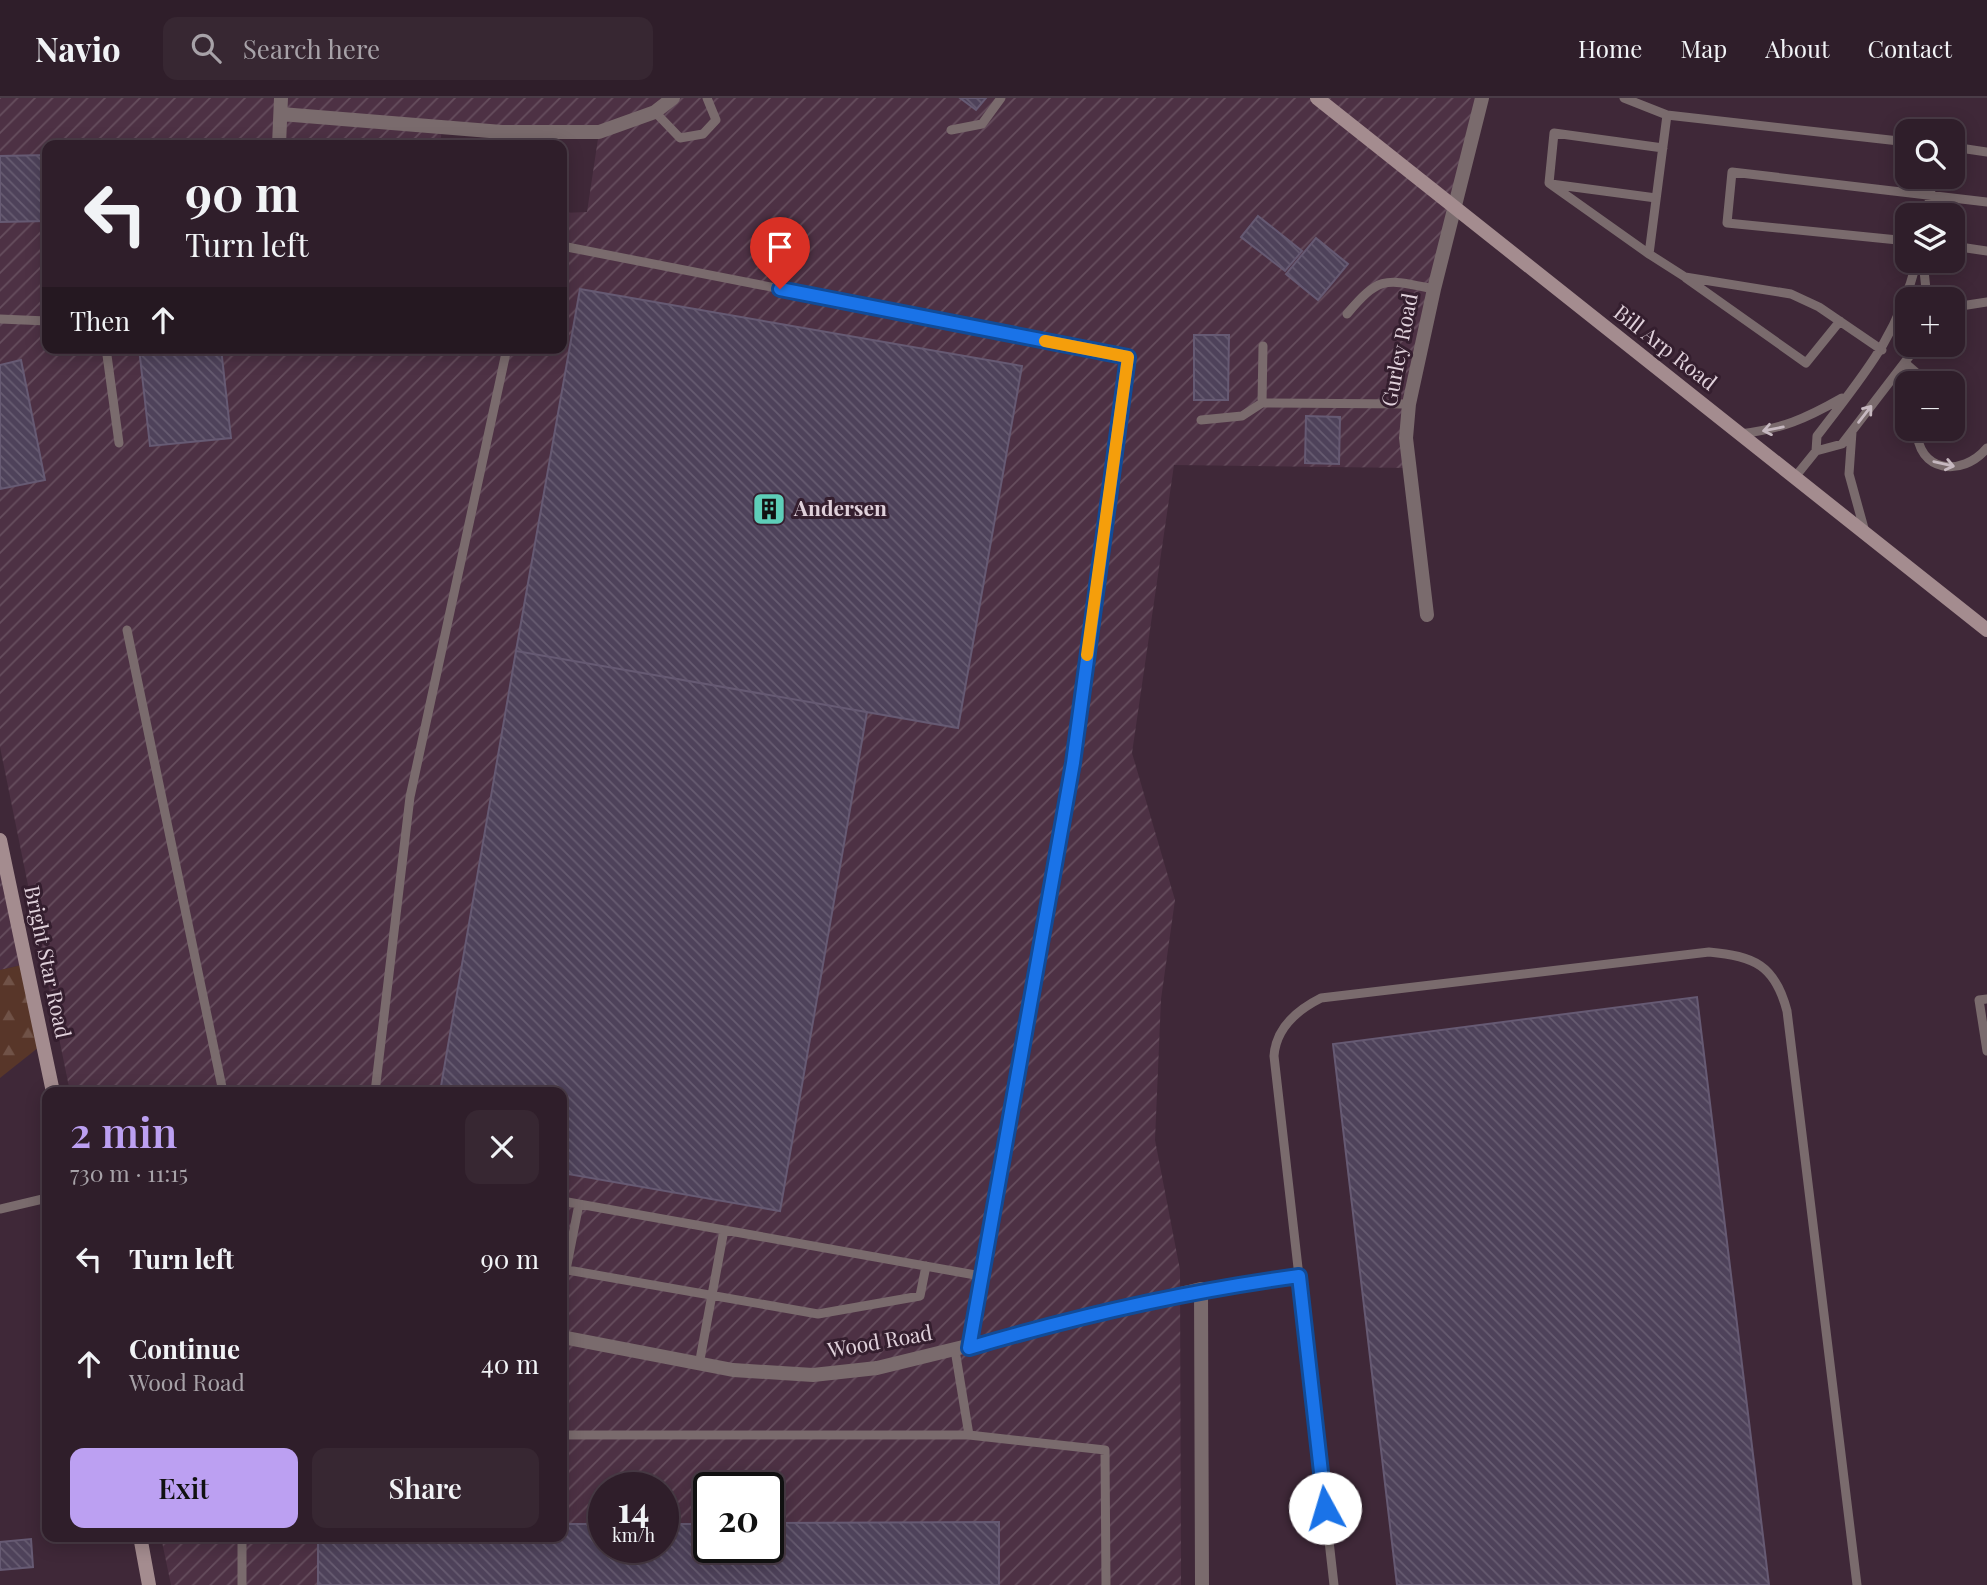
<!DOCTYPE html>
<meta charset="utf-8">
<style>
body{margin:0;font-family:"Playfair Display",serif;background:#372732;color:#f1f3f6;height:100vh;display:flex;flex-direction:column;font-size:26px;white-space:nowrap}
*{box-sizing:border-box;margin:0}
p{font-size:23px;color:#a7a2a8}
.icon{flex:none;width:38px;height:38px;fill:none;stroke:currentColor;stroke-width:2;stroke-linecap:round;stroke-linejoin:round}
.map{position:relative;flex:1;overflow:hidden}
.side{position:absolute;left:42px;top:989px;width:525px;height:455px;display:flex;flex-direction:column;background:#2f1e2a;border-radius:14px;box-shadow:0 4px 18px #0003,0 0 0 2px #4a3c47}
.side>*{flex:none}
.banner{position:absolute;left:42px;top:42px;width:525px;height:214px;border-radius:14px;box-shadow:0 4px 18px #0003,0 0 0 2px #4a3c47;background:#2f1e2a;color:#f1f3f6;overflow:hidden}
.tools{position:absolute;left:1895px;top:21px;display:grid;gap:14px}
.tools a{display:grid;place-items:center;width:70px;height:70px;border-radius:14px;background:#2f1e2a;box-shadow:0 4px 18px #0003,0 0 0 2px #4a3c47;font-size:35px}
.speed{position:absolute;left:588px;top:1374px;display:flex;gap:14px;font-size:35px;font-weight:700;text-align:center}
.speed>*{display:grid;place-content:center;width:91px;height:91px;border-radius:50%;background:#2f1e2a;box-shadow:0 4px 18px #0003,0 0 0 2px #4a3c47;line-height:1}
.speed small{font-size:18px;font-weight:400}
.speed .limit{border:4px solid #111;border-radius:10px;background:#fff;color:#111}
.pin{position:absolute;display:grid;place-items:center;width:60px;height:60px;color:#fff;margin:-72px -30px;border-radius:50% 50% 50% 0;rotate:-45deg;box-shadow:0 0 7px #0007}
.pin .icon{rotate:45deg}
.me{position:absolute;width:77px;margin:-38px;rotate:354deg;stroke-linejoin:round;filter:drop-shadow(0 0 5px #0008)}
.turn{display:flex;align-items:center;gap:24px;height:147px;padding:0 28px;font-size:32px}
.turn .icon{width:91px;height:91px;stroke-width:2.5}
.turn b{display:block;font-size:49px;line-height:60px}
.then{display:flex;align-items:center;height:66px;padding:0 28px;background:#0003;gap:14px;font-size:26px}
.round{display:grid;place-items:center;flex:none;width:74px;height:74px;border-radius:14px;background:#372732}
.overview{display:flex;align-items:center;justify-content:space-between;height:119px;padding:0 28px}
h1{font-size:42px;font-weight:600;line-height:52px;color:#bca0f2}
.action{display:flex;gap:14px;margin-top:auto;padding:14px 28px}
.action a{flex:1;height:80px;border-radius:14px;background:#bca0f2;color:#111;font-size:28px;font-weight:600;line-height:80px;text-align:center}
.action a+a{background:#372732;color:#f1f3f6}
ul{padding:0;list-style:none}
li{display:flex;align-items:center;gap:21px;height:105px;padding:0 28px}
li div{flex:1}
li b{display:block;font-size:26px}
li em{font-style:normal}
header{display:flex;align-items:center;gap:42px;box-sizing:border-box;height:98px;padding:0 35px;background:#2f1e2a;border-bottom:2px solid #4a3c47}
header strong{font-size:33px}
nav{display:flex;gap:38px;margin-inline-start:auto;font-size:24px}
.search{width:490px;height:63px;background:#372732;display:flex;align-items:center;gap:18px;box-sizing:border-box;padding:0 24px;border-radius:14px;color:#a7a2a8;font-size:26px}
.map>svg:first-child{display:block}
.industrial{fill:url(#industrial-furrows);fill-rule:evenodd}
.forest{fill:url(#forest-firs)}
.building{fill:url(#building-back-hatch);stroke:#665a73;stroke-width:2}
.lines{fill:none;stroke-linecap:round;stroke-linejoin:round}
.lane{stroke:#7a6b6d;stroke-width:9}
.street{stroke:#7a6b6d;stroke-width:14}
.secondary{stroke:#a48c8f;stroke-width:14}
.oneway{stroke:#c6b8c0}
.route-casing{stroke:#114b97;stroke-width:18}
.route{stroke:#1a73e8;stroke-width:12}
.slow{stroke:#f59e0b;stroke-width:12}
.labels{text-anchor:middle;stroke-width:6;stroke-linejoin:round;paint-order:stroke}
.street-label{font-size:21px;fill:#e0d1db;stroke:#341e2e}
.poi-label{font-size:21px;font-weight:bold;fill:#e0d1db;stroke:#341e2e;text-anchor:start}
</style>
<header>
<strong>Navio</strong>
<div class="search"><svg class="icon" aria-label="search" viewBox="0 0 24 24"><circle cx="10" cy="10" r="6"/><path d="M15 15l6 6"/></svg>Search here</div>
<nav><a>Home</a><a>Map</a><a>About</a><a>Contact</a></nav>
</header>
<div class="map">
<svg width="1987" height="1487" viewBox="0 0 1987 1487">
<defs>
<pattern id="industrial-furrows" width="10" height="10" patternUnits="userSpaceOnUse" patternTransform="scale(1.75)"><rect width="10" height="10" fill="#4d3144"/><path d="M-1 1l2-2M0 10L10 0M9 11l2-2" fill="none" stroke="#664e5e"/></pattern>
<pattern id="forest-firs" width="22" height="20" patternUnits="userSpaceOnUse" patternTransform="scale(1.75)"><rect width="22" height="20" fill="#583629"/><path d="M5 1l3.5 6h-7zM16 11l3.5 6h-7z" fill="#705247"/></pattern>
<pattern id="building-back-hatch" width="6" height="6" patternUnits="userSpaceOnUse" patternTransform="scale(1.75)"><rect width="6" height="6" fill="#4e425a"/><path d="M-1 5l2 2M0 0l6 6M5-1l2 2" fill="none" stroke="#675c71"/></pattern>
</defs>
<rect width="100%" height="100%" fill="#3f2838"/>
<path class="industrial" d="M0,0h1480l-71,306 1,64 -236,-3 -42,288 43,147 -14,99 -6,141 25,130 1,315h-1010l-10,-48 401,-1v-444h-492l-70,-345zM442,30l157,4 -12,80 -25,1v135h-515v-203h393zM604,1390h59v59h-59zM709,1390h59v59h-59z
M0,742l26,124 -26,6z"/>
<path class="forest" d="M26,866l18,79 -44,35v-108z"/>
<path class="building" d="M960,0h26l-10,12z
M47,57v66l-47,1v-66z
M1258,118l44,35 -17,20 -44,-34z
M1316,140l32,26 -30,36 -32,-26z
M580,191l442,77 -64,362 -442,-77z
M1194,237h35l-1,65h-34z
M139,250h82l10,90 -81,8z
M21,262l24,120 -45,9v-124z
M1306,318l34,1 -1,47 -34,-1z
M516,553l351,61 -87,499 -218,-38v-81h-122z
M1697,899l72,588h-372l-64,-541z
M999,1424v63h-681v-49h244v-12h42v23h59v-23h46v23h59v-24z
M31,1441l2,28 -33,3v-28z"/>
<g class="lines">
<path class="lane" d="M1624,0l43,17 241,27
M655,14l25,26 23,-4 13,-14 -9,-22
M1667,17l-18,139 36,23 106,17 28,13 63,43
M951,32l31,-6 19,-26
M1953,49l34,5
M1551,86l105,14
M1927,117l6,-38
M1908,143l-181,-18 5,-51 255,30
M1953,148l34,5
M562,151l5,-2 561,110 -55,406 -104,584
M1649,156l-100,-71 5,-50 109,15
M1923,163l4,38
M1686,180l120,85 34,-42
M1953,214l8,-6 26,-4
M1347,216c33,-39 38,-35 87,-25
M0,221l47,2
M106,250l13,95
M1905,265l23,20
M1262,305l1,-57
M1201,322l41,-4 20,-13 147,1
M1917,331c0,43 45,49 70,19
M1852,334l-3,42 16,58
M1740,336c42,-5 65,-15 102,-36
M1816,353l1,-15c47,-62 80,-98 100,-175
M1795,379l21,-26 26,-7 76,-99
M127,532l96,462
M1987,901l-8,1 8,51
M375,994l35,-295 97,-449
M562,1103l419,75
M0,1111l47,-11
M562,1171l256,45 102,-18 6,-30
M566,1172l13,-66
M1201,1191l98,-13
M955,1252l14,85 136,15 1,135
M699,1267l25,-135
M562,1337h407
M242,1438v49
M1334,1487l-60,-529c2,-28 23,-46 47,-58l388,-46c45,4 66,13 78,59l70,574"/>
<path class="street" d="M281,16l221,18h97l56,-20 18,-14
M279,47l2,-47
M1427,517l-21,-177 3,-34 25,-115 48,-191
M562,1239l171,33 80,5 64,-7 324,-79 1,296"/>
<path class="secondary" d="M1317,0l670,532
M0,742l53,252
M140,1438l9,49"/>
</g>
<defs><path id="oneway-shaft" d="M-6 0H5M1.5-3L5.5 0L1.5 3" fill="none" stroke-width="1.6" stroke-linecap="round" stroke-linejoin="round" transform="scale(1.75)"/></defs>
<g class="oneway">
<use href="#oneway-shaft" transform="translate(1865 316) rotate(-52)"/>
<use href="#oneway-shaft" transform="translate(1773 331) rotate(169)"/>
<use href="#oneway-shaft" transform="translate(1944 366) rotate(13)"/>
</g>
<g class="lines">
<defs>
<path id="route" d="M780,191l348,68 -55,406 -104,585c108,-32 218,-57 330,-72l26,232"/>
</defs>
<use href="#route" class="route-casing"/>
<use href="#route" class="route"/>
<path class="slow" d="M1045,243l83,16 -41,298"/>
</g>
<defs>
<symbol id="building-square" viewBox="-11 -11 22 22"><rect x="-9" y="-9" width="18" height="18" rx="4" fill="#5eceb8" stroke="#341e2e"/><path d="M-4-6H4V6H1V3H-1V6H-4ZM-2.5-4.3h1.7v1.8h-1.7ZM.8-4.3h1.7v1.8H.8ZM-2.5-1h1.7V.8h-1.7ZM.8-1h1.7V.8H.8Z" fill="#111"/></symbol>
</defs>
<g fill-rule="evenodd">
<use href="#building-square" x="750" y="392" width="38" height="38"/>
</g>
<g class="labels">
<g class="street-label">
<text transform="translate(1665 250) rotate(38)" y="7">Bill Arp Road</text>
<text transform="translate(1400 252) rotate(-79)" y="7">Gurley Road</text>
<text transform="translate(47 864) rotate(78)" y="7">Bright Star Road</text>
<text transform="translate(880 1244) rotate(-10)" y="7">Wood Road</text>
</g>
<g class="poi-label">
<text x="794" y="418">Andersen</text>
</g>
</g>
</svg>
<div class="tools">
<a><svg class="icon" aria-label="search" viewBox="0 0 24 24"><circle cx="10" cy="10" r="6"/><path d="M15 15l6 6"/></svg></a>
<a><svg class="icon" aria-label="layers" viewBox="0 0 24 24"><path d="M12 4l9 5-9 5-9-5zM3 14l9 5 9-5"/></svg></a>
<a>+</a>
<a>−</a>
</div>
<div class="speed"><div>14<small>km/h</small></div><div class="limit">20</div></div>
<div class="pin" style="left:780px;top:191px;background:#d93025"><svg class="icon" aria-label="arrive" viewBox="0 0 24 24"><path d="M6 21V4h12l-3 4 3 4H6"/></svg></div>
<svg class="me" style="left:1325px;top:1410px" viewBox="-20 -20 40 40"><circle r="19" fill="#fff"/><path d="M0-13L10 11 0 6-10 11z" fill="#1a73e8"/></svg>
<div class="banner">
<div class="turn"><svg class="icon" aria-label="left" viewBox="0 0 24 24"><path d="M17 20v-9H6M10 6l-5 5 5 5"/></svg><div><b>90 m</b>Turn left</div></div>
<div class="then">Then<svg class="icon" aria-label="ahead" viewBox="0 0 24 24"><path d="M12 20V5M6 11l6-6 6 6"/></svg></div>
</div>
<section class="side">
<div class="overview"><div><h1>2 min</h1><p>730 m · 11:15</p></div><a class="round"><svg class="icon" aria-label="close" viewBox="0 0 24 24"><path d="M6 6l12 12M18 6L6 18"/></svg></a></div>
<ul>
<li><svg class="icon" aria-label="left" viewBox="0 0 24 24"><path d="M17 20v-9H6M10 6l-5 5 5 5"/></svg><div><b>Turn left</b></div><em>90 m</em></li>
<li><svg class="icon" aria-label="ahead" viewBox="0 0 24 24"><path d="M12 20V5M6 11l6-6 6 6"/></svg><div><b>Continue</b><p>Wood Road</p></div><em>40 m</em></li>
</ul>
<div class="action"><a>Exit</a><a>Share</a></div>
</section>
</div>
